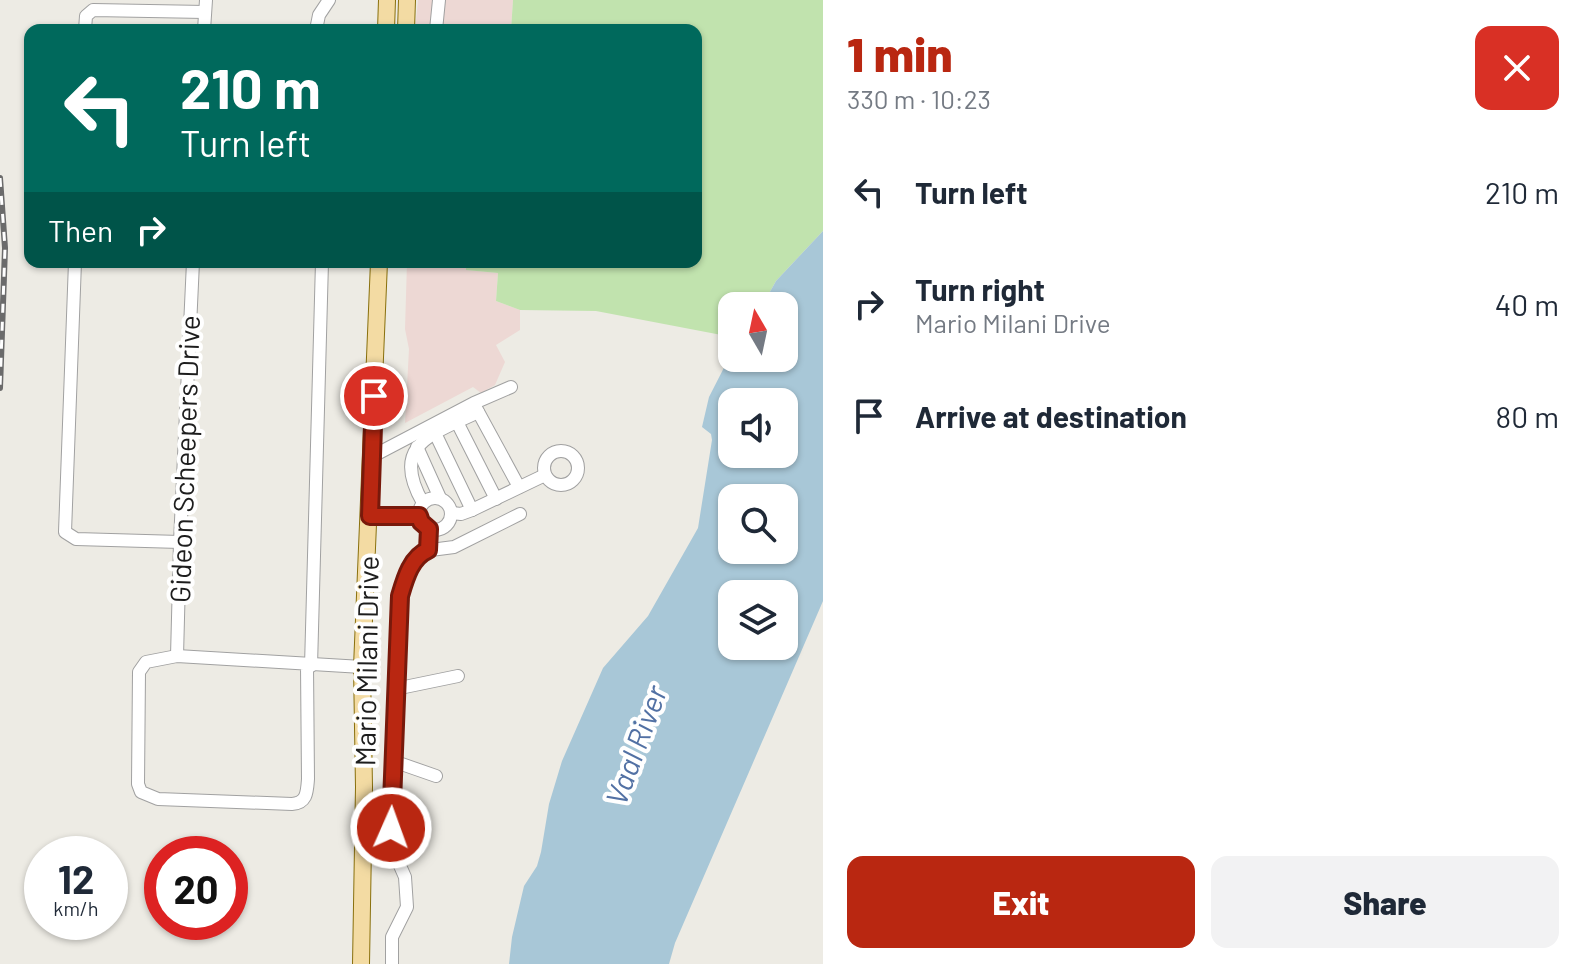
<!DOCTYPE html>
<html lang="en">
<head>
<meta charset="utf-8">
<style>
	body { margin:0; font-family:Barlow,sans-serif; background:#f2f2f3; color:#1f2937; height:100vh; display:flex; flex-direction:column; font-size:30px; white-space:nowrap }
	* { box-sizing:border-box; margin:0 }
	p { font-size:26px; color:#747a83 }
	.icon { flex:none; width:44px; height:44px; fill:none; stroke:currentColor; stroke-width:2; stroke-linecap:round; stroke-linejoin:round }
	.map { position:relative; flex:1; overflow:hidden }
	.drawer { display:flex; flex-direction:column; background:#fff; width:760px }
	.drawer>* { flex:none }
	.banner { position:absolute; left:24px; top:24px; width:678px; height:244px; border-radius:16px; box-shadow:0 2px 6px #0004; background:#00695c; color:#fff; overflow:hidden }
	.needle { width:52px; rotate:351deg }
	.buttons { position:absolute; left:718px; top:292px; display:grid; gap:16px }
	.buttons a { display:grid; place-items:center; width:80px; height:80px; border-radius:16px; background:#fff; box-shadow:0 2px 6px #0004; font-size:40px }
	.speed { position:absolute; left:24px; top:836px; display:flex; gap:16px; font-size:40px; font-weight:700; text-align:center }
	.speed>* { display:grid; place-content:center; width:104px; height:104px; border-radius:50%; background:#fff; box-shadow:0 2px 6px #0004; line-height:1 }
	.speed small { font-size:20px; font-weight:400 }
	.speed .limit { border:12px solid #d22; background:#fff; color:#111 }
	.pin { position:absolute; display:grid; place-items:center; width:68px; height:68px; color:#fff; margin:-34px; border:4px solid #fff; border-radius:50%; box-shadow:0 2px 8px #0007 }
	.me { position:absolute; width:88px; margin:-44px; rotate:2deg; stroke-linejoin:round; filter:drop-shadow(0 0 6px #0008) }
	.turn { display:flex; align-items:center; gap:28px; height:168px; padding:0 24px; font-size:36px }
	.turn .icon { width:104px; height:104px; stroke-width:2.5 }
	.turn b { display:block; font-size:56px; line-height:68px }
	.then { display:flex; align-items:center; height:76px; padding:0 24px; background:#0003; gap:16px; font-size:30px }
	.round { display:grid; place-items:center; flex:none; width:84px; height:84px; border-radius:16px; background:#f2f2f3 }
	.headline { display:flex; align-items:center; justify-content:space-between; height:136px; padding:0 24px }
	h1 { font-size:48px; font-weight:800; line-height:60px; color:#b92711 }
	.cta { display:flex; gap:16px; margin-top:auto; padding:16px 24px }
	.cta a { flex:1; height:92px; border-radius:16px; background:#b92711; color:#fff; font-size:32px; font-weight:800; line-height:92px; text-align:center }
	.cta a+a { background:#f2f2f3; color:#1f2937 }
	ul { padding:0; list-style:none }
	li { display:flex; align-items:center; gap:24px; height:112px; padding:0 24px }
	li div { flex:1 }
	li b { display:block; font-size:30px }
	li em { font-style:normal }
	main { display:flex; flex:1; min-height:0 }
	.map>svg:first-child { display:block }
	.commercial { fill:#edd8d4 }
	.grass { fill:#c1e3ae }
	.water { fill:#a8c7d7; fill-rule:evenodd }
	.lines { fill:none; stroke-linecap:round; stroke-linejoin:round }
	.minor-casing { stroke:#a1a1a1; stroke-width:14 }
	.major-casing { stroke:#89700d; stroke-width:18 }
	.minor { stroke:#fff; stroke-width:12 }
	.major { stroke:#f3dba3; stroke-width:16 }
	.rail-casing { stroke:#6b6b6b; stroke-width:6 }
	.rail { stroke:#fff; stroke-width:3; stroke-dasharray:9; stroke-linecap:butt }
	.route-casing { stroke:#78190b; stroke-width:20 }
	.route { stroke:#b92711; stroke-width:14 }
	.labels { text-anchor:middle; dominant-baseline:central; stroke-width:8; stroke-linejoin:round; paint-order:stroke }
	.street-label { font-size:28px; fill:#1d1d1d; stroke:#fff }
	.water-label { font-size:30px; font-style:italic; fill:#5271a4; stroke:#fff }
</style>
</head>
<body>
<main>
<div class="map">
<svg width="823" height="964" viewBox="0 0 823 964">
	<rect width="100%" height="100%" fill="#edebe4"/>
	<g class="commercial">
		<polygon points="418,0 513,0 511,30 415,30"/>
		<polygon points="407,262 466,262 467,270 498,273 496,301 520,310 520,330 496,345 505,362 495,385 481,393 473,387 405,423 409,349 405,329"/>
	</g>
	<polygon class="grass" points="513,0 823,0 823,231 776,281 762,306 732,306 732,337 596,311 520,310 496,301 498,273 466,270 466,262 696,262 696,30 511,30"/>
	<path class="water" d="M 823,231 L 823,601 L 675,943 L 669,964 L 509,964 L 512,937 L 524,886 L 537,866 L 541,852 L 549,804 L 562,761 L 603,668 L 648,616 L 698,528 L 712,440 L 711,434 L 702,427 L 709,397 L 732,352 L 732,358 L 784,358 L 784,306 L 762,306 L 776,281 ZM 732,402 L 784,402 L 784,454 L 732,454 ZM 732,498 L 784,498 L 784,550 L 732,550 ZM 732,594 L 784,594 L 784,646 L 732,646 Z"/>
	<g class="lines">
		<defs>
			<g id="minor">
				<polyline points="85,30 86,16 93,10 205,12"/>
				<polyline points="204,30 206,0"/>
				<polyline points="316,30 319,15 329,0"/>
				<polyline points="436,30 439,0"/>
				<polyline points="75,262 65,532 76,539 180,542"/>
				<polyline points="475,406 519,487"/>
				<polyline points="457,422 496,499"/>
				<polyline points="435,433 472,510"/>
				<polyline points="417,447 440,498"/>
				<circle cx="561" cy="468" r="17"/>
				<polyline points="371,457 474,403 511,387"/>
				<circle cx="435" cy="514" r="16"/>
				<path d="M 423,503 C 389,444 433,434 478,412"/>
				<polyline points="452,513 461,514 472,510 545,475"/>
				<polyline points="370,516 419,516"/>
				<polyline points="177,656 180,542 193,262"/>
				<path d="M 307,666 L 308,779 C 307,792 307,803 292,804 L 158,799 L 141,792 L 138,784 L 139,672 L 146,662 L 177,656 L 362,667"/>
				<polyline points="311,666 322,262"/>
				<polyline points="395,689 458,676"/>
				<polyline points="393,761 436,776"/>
				<polyline points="392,964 392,937 407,907 405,877 394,852 391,828 400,596 412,564 423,551 454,547 520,514"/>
			</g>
			<g id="major">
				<polyline points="386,30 387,0"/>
				<polyline points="406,30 407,0"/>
				<polyline points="361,964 364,787 362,667 379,262"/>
			</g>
		</defs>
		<use href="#minor" class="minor-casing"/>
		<use href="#major" class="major-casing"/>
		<use href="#minor" class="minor"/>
		<use href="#major" class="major"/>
		<defs>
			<polyline id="rail" points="0,178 5,248 0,388"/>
		</defs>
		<use href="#rail" class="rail-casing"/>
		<use href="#rail" class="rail"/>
	</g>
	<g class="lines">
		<defs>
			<path id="route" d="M 374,396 L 370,516 L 419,516 L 421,522 L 429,529 L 428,550 C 411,557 405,579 400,596 L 391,828"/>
		</defs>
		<use href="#route" class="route-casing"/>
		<use href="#route" class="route"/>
	</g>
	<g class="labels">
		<g class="street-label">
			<text transform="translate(184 459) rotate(-88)">Gideon Scheepers Drive</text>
			<text transform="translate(366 661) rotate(-89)">Mario Milani Drive</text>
		</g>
		<g class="water-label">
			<text transform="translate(635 745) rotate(-70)">Vaal River</text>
		</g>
	</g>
</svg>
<div class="buttons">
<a><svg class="needle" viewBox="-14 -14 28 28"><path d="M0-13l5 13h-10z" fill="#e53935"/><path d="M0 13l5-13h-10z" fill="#747a83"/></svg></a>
<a><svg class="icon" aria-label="sound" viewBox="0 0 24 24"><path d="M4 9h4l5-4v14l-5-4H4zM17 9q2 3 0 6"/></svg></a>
<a><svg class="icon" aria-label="search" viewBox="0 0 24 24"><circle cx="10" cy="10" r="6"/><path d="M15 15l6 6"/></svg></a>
<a><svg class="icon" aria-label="layers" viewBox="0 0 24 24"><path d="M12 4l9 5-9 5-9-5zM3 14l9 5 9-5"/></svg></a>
</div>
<div class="speed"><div>12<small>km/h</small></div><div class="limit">20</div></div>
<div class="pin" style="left:374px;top:396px;background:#d93025"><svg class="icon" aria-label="arrive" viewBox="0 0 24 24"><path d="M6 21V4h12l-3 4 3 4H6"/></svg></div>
<svg class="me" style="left:391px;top:828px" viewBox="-20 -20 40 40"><circle r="17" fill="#b92711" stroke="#fff" stroke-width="3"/><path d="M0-11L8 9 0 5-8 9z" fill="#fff"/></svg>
<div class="banner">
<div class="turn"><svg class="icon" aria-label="left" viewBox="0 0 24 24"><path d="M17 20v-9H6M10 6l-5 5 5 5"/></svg><div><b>210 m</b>Turn left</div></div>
<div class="then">Then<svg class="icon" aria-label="right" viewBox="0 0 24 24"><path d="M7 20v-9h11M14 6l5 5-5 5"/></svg></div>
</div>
</div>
<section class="drawer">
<div class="headline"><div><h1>1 min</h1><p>330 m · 10:23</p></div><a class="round" style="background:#d93025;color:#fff"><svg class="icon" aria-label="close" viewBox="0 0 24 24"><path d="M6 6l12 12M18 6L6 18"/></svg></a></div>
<ul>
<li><svg class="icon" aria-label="left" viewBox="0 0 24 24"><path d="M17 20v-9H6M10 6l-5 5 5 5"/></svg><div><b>Turn left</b></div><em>210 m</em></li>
<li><svg class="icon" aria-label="right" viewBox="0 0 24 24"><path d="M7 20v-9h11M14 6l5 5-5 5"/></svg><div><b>Turn right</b><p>Mario Milani Drive</p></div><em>40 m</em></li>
<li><svg class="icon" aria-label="arrive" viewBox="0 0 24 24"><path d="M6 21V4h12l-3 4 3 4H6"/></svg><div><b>Arrive at destination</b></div><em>80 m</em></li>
</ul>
<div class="cta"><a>Exit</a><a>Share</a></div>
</section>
</main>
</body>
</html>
